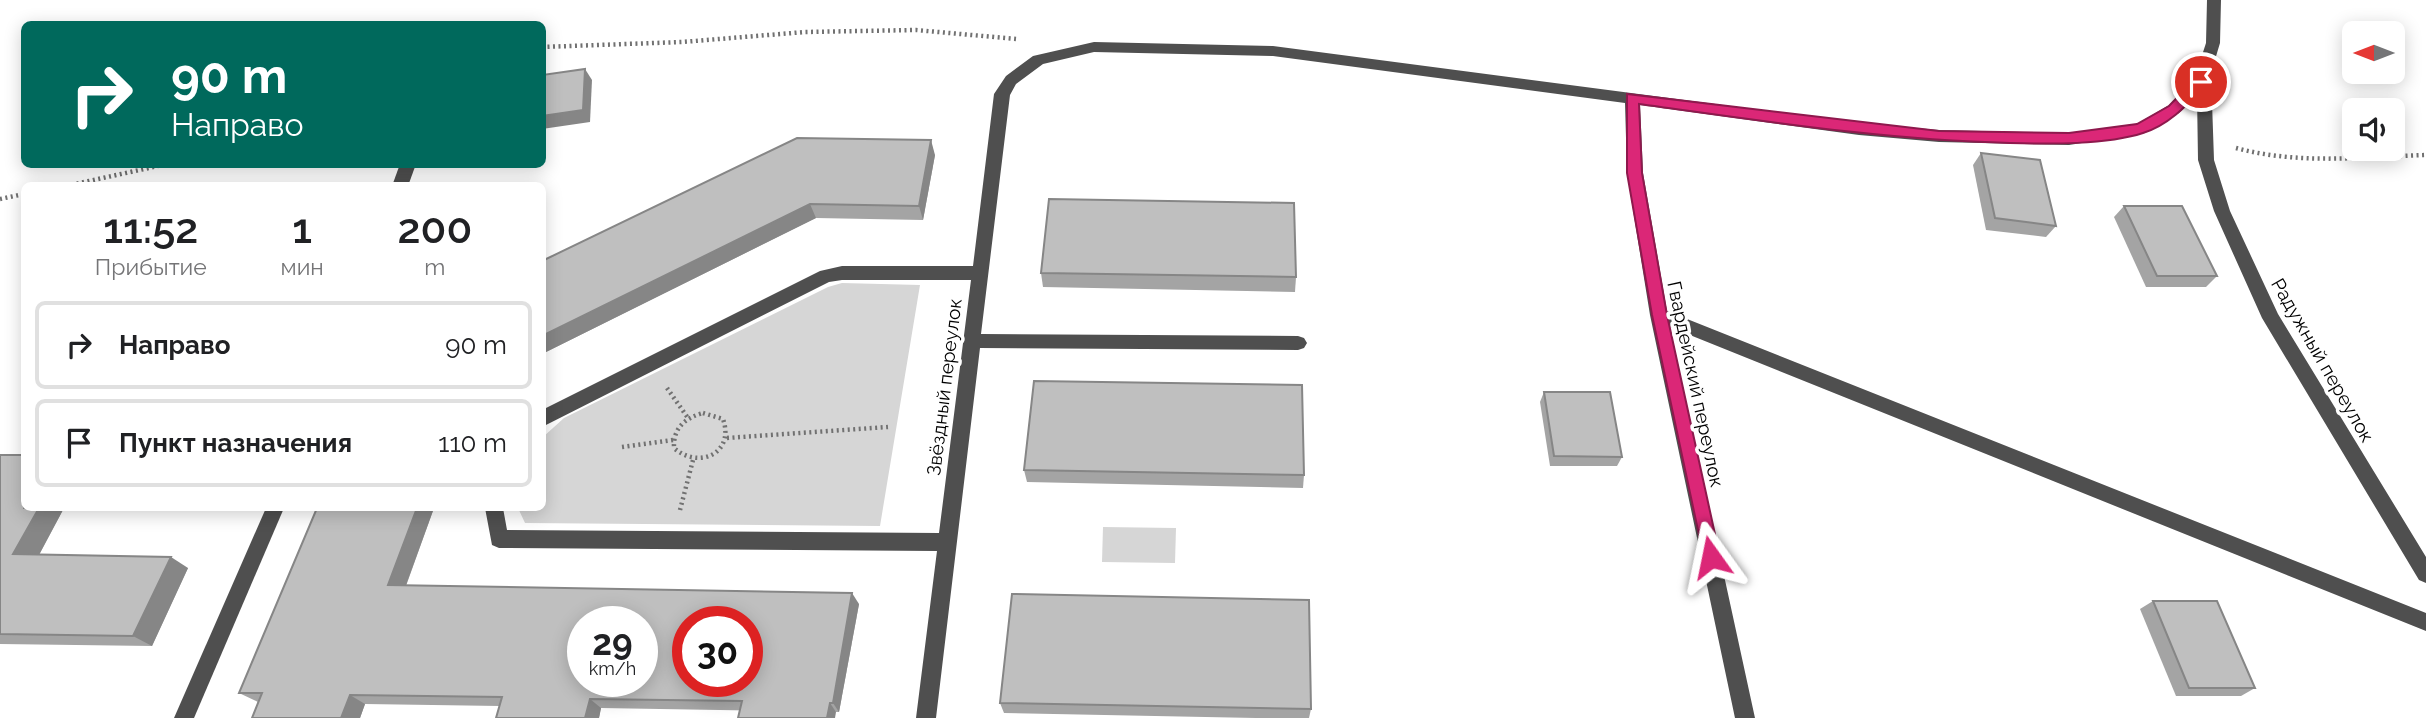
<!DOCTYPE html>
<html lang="ru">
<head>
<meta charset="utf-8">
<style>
	body { margin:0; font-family:Raleway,sans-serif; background:#f2f2f2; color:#202124; height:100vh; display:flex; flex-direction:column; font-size:26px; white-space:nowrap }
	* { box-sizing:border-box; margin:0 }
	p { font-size:23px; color:#757577 }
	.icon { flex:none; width:38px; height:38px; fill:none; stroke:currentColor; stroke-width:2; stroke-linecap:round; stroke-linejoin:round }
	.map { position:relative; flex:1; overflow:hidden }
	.sheet { position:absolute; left:21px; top:182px; width:525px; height:329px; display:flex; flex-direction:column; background:#fff; border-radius:10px; box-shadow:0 4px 18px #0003 }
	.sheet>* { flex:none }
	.top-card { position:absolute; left:21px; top:21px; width:525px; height:147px; border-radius:10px; box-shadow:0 4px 18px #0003; background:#00695c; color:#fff; overflow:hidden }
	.needle { width:46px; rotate:270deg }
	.controls { position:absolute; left:2342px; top:21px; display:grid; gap:14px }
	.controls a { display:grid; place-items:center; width:63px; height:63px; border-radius:10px; background:#fff; box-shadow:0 4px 18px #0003; font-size:35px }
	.speed { position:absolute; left:567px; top:606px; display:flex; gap:14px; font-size:35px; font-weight:700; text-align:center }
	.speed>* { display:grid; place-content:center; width:91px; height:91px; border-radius:50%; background:#fff; box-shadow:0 4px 18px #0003; line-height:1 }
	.speed small { font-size:18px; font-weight:400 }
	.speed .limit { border:10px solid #d22; background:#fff; color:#111 }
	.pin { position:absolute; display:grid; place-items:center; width:60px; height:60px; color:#fff; margin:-30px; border:4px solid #fff; border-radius:50%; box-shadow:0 2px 7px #0007 }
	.me { position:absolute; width:77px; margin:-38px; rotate:348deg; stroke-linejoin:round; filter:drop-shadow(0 0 5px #0008) }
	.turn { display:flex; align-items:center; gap:24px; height:147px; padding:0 35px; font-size:32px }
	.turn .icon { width:91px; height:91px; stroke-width:2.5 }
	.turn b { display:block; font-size:49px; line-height:60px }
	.eta { display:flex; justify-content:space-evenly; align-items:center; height:119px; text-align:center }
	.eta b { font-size:42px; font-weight:600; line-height:49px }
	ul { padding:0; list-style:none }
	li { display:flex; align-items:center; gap:21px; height:88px; margin:0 14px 10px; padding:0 21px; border:4px solid #e0e0e0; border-radius:10px }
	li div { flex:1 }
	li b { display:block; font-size:26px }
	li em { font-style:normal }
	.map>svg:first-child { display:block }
	.green { fill:#d6d6d6 }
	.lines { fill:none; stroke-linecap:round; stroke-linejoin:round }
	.path { stroke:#717171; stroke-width:4.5; stroke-dasharray:2 3.5; stroke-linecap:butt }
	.minor { fill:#4f4f4f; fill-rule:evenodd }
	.wall { fill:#a4a4a4 }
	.shaded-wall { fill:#868686 }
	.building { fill:#bfbfbf; stroke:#868686; stroke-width:2; fill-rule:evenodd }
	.route { fill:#db2777; stroke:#8e194d; stroke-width:2 }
	.labels { text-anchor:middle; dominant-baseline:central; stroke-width:7; stroke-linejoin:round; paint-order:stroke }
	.street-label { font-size:19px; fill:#000; stroke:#fff }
</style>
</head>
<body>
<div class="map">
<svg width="2426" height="718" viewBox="0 0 2426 718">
	<rect width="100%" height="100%" fill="#fff"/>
	<g class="green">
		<polygon points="842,283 920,285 880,526 525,523 518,508 542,508 543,437 564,418 828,287"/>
		<polygon points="1103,527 1176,528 1175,563 1102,562"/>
	</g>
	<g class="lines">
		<g class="path">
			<polyline points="542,47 682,42 805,32 916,30 1016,39"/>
			<path d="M 2236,148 C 2299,165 2362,157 2426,155"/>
			<polyline points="66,186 167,164"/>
			<polyline points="0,199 24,194"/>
			<polyline points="667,388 688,418"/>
			<path d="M 703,413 L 723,419 C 735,453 699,470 674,448 C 673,428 685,418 703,413 Z"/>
			<polyline points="727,438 888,427"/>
			<polyline points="622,447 673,440"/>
			<polyline points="680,510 693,460"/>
		</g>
		<g class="minor">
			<polygon points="2207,0 2221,0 2220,43 2211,73 2214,160 2230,211 2278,314 2426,557 2426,583 2419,580 2262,318 2214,211 2198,160 2197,95 2179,113 2145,133 2069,145 1939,142 1859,135 1640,105 1643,173 1667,311 2426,613 2426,631 1670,327 1755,718 1735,718 1650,315 1627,173 1625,103 1273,56 1094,52 1043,64 1016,84 1010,95 981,334 1298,336 1304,338 1307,343 1304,348 1298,350 980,348 936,718 916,718 937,551 499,548 492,545 485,508 503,508 507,530 939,533 971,280 842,280 829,282 542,427 542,410 820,271 842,266 973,266 994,94 1006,76 1033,56 1094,42 1273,46 1859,123 1939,130 2069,133 2137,124 2169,105 2194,80 2206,43"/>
			<polygon points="400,164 416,164 408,186 392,186"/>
			<polygon points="266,508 284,508 194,718 174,718"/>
		</g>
	</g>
	<g class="wall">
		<polygon points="1981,153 2056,226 2046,237 1986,230 1973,165"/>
		<polygon points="935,155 923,220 816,218 542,354 542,261"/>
		<polygon points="2124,206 2217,276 2206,287 2146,287 2114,217"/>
		<polygon points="1041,273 1296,277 1295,292 1043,287"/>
		<polygon points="1544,392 1622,457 1617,466 1550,466 1540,402"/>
		<polygon points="0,455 64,508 39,555 188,568 152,646 0,644"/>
		<polygon points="1024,470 1304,475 1303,488 1027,482"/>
		<polygon points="317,508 434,508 406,586 859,604 839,712 601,708 599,718 496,718 500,706 365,704 360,718 252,718 258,702 239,693"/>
		<polygon points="2153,601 2255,688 2241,696 2176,696 2140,609"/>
		<polygon points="1000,703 1311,709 1309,718 1256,718 1004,713"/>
	</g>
	<g class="shaded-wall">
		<polygon points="585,69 592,80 590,122 542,129 542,116"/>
		<polygon points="931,140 935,155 923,220 919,206"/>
		<polygon points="810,204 816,218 542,354 542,336"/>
		<polygon points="39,508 64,508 33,566 13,554"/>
		<polygon points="417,508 434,508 402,596 388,585"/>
		<polygon points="171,557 188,568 152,646 133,636"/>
		<polygon points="852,593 859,604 839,712 833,703"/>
		<polygon points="350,695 365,704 360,718 341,718"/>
		<polygon points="590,699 601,708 599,718 585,718"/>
		<polygon points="830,703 836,712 835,718 827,718"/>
	</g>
	<g class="building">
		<polygon points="585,69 583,110 542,116 542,75"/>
		<polygon points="797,138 931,140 919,206 810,204 542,336 542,261"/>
		<polygon points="1981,153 2040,160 2056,226 1995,218"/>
		<polygon points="1049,199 1294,203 1296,277 1041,273"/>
		<polygon points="2124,206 2182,206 2217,276 2157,276"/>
		<polygon points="1034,381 1302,385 1304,475 1024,470"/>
		<polygon points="1544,392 1610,392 1622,457 1554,456"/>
		<polygon points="0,455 24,455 24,508 39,508 13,554 171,557 133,636 0,634"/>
		<path d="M 317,508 L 417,508 L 388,585 L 852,593 L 833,703 L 830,703 L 827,718 L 738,718 L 742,701 L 590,699 L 585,718 L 496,718 L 502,697 L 350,695 L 341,718 L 252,718 L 262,693 L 239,693 ZM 583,621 L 642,621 L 642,681 L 583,681 ZM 688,621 L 747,621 L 747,681 L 688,681 Z"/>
		<polygon points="1012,594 1309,600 1311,709 1000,703"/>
		<polygon points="2153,601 2217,601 2255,688 2189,688"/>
	</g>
	<path class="route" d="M 2201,77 L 2206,78 L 2206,85 C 2187,105 2169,125 2143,133 C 2106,145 2049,144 2010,143 C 1885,140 1763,121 1639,104 L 1642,173 L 1667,315 L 1720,557 L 1717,563 L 1711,565 L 1705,563 L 1652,315 L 1627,173 L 1627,94 L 1939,131 L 2069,133 L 2137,124 L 2169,106 L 2196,78 Z"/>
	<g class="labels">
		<g class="street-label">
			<text transform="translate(2323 360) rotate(60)">Радужный переулок</text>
			<text transform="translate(1696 384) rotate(78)">Гвардейский переулок</text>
			<text transform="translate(944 387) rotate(-83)">Звёздный переулок</text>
		</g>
	</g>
</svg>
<div class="controls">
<a><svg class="needle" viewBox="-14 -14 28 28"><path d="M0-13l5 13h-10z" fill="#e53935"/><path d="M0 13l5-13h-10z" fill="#757577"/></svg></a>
<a><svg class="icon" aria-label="sound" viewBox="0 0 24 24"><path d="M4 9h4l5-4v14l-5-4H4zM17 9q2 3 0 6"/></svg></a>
</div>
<div class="speed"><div>29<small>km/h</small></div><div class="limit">30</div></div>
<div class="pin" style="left:2201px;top:82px;background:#d93025"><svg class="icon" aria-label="arrive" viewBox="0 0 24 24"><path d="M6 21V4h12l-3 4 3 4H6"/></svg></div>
<svg class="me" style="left:1711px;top:557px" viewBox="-20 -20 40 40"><path d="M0-17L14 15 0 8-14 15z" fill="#db2777" stroke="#fff" stroke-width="4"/></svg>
<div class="top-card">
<div class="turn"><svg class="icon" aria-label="right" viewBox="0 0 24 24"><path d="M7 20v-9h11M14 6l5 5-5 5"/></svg><div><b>90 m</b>Направо</div></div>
</div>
<section class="sheet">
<div class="eta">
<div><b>11:52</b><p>Прибытие</p></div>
<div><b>1</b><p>мин</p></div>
<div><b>200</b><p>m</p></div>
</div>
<ul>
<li><svg class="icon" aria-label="right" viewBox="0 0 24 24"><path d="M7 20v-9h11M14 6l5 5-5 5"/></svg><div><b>Направо</b></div><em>90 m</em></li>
<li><svg class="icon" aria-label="arrive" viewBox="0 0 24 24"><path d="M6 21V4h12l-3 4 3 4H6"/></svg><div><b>Пункт назначения</b></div><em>110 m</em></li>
</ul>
</section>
</div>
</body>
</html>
